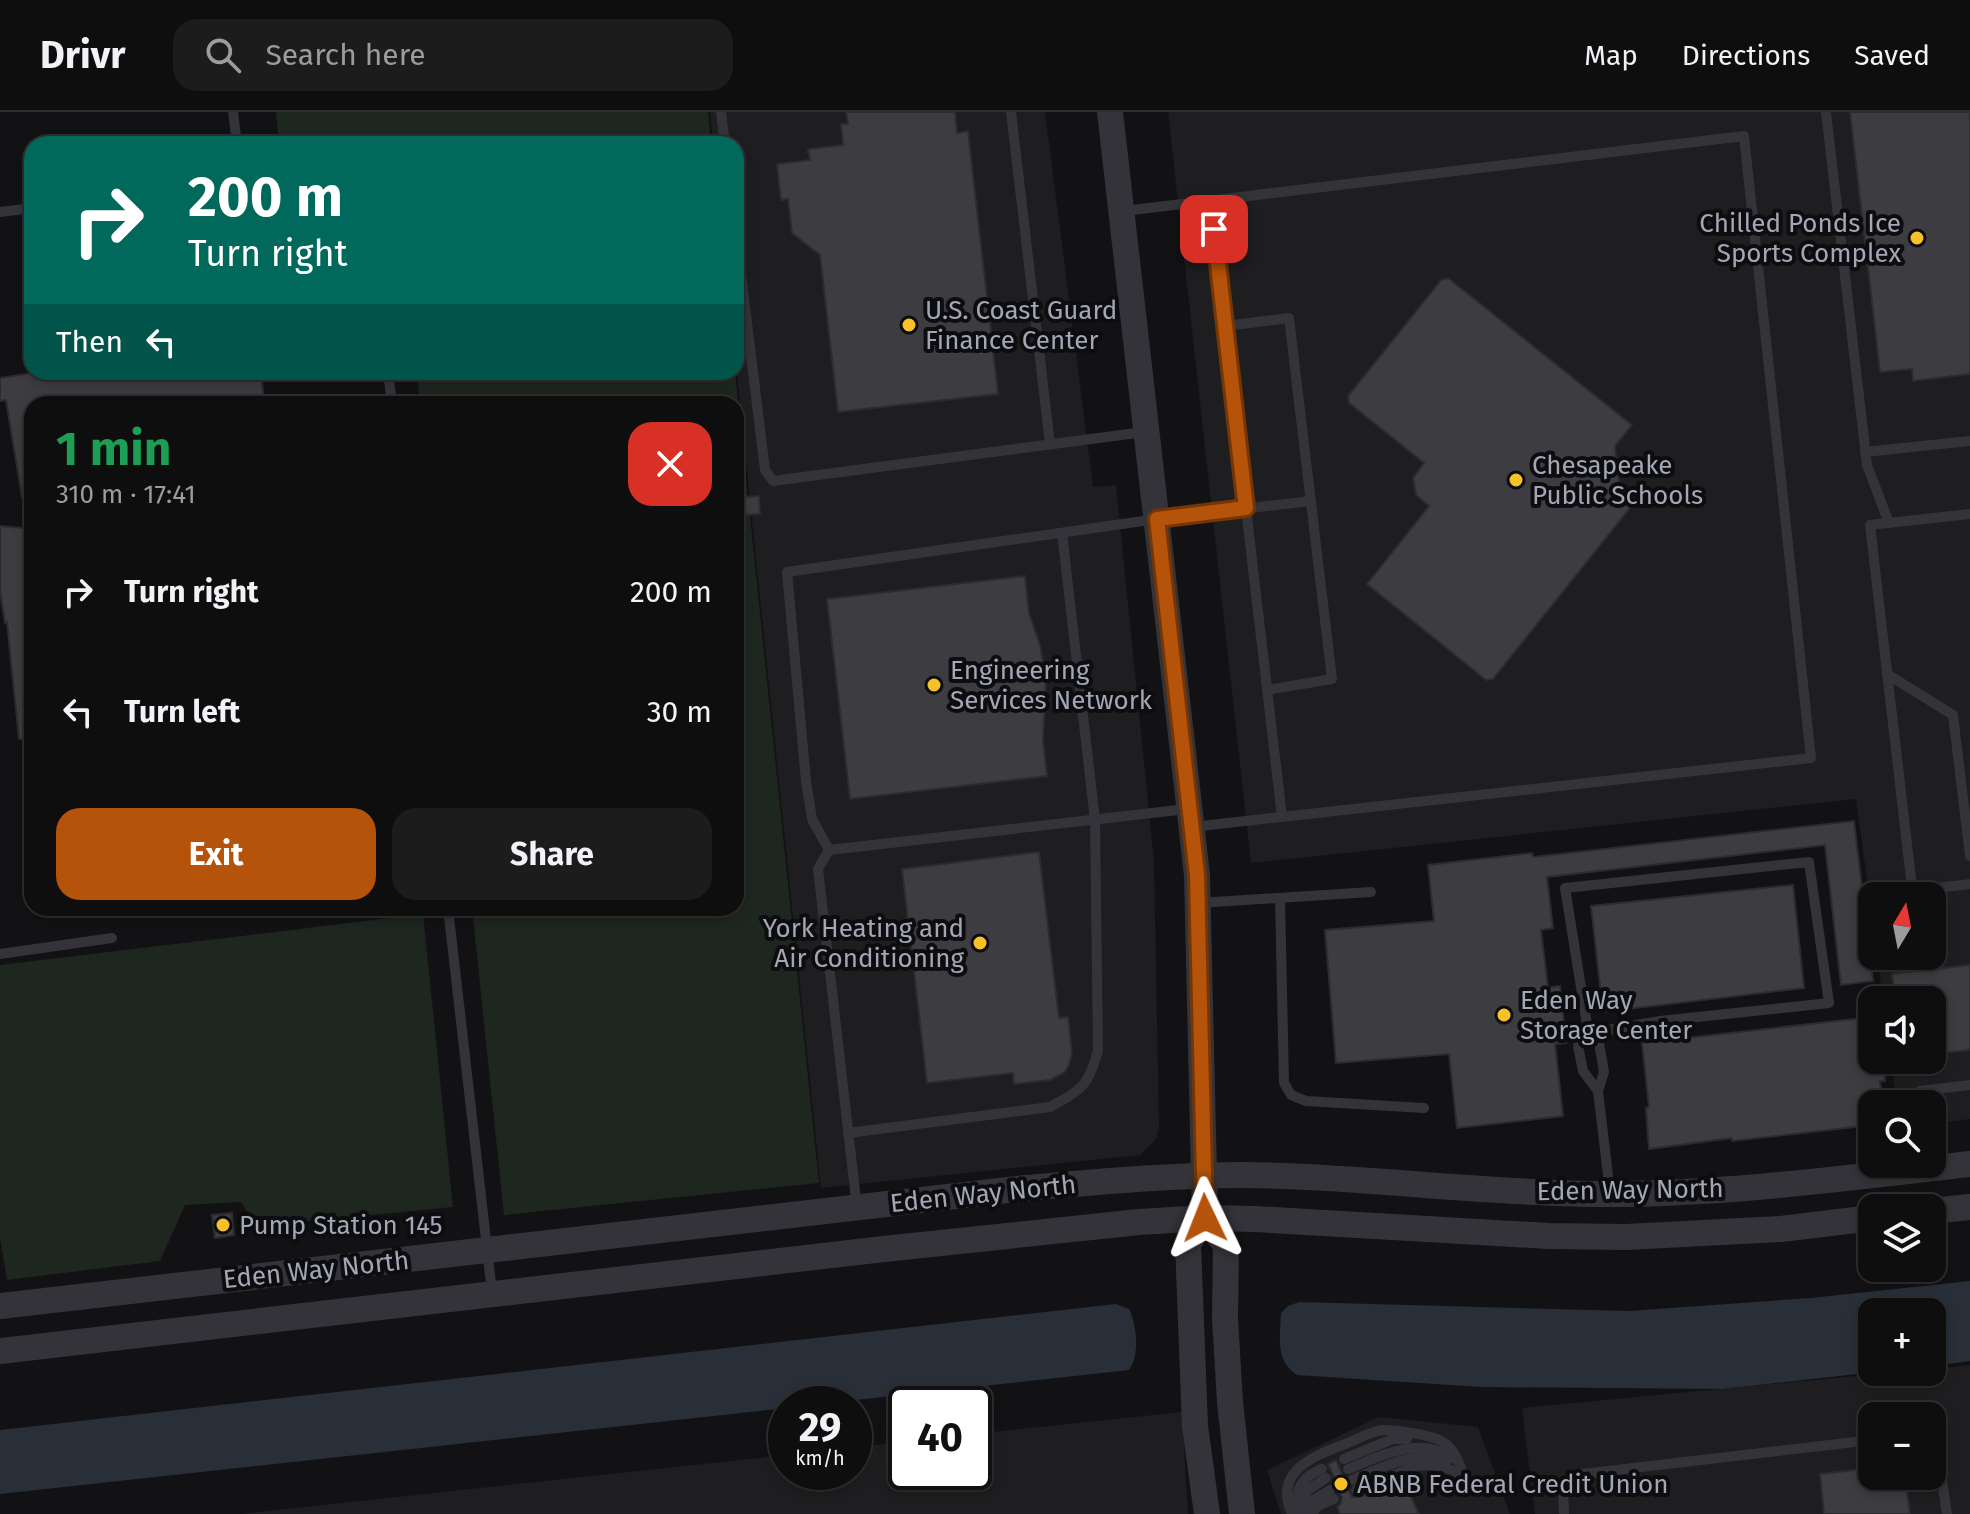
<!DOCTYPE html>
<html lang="en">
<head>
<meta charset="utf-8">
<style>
	body { margin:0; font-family:"Fira Sans",sans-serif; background:#1c1c1d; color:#f1f3f6; height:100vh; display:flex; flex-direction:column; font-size:30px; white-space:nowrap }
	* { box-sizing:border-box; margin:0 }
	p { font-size:26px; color:#9b9c9e }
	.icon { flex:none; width:44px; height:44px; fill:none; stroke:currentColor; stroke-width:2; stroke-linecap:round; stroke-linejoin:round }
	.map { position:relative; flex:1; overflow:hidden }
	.details { position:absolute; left:24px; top:284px; width:720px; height:520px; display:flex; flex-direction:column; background:#0e0e0f; border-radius:24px; box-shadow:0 4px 12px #0003,0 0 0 2px #2e2e2f }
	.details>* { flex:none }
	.top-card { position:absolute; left:24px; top:24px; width:720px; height:244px; border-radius:24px; box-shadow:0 4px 12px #0003,0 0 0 2px #2e2e2f; background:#00695c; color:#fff; overflow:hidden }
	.needle { width:52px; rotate:10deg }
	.controls { position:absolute; left:1858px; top:770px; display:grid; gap:16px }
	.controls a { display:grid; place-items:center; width:88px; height:88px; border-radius:16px; background:#0e0e0f; box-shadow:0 4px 12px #0003,0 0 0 2px #2e2e2f; font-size:40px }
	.speed { position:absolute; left:768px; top:1274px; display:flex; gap:16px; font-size:40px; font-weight:700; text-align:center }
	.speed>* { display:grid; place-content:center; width:104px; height:104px; border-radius:50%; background:#0e0e0f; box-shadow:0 4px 12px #0003,0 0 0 2px #2e2e2f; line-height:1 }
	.speed small { font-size:20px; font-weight:400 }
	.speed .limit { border:4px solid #111; border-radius:12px; background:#fff; color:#111 }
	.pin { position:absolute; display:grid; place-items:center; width:68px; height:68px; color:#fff; margin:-34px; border-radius:16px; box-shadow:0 4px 12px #0006 }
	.me { position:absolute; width:88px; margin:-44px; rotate:358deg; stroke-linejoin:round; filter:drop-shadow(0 0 6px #0008) }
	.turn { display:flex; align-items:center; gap:28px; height:168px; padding:0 32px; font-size:36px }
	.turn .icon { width:104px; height:104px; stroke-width:2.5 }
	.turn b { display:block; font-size:56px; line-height:68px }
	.then { display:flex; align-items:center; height:76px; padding:0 32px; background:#0003; gap:16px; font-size:30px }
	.round { display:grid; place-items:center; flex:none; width:84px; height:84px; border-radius:24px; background:#1c1c1d }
	.overview { display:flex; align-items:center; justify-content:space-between; height:136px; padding:0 32px }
	h1 { font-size:48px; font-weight:700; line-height:60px; color:#1e9e55 }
	.action { display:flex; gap:16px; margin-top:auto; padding:16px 32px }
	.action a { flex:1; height:92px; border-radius:24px; background:#b45309; color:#fff; font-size:32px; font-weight:700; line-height:92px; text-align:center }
	.action a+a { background:#1c1c1d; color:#f1f3f6 }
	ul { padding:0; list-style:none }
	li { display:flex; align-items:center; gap:24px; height:120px; padding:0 32px }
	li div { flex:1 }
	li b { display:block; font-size:30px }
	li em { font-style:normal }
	header { display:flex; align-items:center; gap:48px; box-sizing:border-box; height:112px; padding:0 40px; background:#0e0e0f; border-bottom:2px solid #2e2e2f }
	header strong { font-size:38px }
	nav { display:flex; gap:44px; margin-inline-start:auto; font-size:28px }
	.search { width:560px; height:72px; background:#1c1c1d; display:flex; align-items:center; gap:20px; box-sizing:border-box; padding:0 28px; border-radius:24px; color:#9b9c9e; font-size:30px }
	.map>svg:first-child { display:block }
	.built { fill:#1e1e21; fill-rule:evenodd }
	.green { fill:#1e2620 }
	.water { fill:#282f38 }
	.building { fill:#3c3c41; stroke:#2c2c30; stroke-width:2 }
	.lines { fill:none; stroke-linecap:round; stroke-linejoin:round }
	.service { stroke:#333339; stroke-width:10 }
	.tertiary { stroke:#333339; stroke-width:26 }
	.route-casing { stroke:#753606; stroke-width:20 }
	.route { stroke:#b45309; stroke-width:14 }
	.poi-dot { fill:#f7c127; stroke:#0d0d0f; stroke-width:3 }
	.labels { text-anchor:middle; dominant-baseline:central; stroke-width:8; stroke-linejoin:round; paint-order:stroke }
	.poi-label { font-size:26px; fill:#a3a7b5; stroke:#0d0d0f; text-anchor:start }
	.street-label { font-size:26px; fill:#a3a7b5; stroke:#0d0d0f }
</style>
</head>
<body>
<header>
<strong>Drivr</strong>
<div class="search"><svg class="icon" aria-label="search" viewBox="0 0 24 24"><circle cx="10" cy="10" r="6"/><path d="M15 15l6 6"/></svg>Search here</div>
<nav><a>Map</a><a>Directions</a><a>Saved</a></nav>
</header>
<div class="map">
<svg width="1970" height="1402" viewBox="0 0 1970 1402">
	<rect width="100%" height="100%" fill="#121214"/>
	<g class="built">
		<polygon points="710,0 1045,0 1093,375 1116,373 1154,749 1159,1015 1156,1027 1140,1043 821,1076 736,254 736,32 713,32"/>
		<polygon points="1168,0 1970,0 1970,1007 1932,1012 1932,992 1897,992 1891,948 1932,948 1932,888 1883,888 1877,844 1932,844 1932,784 1872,784 1872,804 1856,687 1251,751"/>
		<path d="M 1970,1253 L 1970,1402 L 1535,1402 L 1522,1296 L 1897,1260 L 1932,1260 L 1932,1257 ZM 1872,1304 L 1932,1304 L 1932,1364 L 1872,1364 Z"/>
		<polygon points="1182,1300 1188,1402 240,1402 786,1343 786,1360 854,1360 854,1335 906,1330 906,1360 974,1360 974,1322"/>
		<polygon points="1379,1305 1478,1315 1510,1402 1281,1402 1267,1358"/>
	</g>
	<g class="green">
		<polygon points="276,0 708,0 711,32 279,32"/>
		<polygon points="417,260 735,260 819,1071 504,1103 472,796 736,796 736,292 420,292"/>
		<polygon points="423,802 453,1095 256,1114 241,1090 185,1093 160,1149 7,1168 0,1126 0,853"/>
	</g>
	<g class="water">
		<path d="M 1970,1169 L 1970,1249 L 1932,1254 L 1932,1200 L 1872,1200 L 1872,1260 L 1876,1260 L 1721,1277 L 1481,1275 L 1297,1263 C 1275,1249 1280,1224 1281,1201 L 1288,1194 L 1299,1190 L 1629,1199 L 1811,1186 Z"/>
		<path d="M 1116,1192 L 1129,1197 C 1137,1213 1140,1243 1129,1258 L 819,1292 L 786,1292 L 786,1296 L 0,1382 L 0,1318 Z"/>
	</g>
	<g class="building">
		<polygon points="846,0 955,0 957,21 968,19 998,282 838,300 820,143 792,121 788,87 781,88 777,52 810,48 808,37 843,33 841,12 848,12"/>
		<polygon points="1850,0 1970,0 1970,262 1913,269 1912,257 1880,260"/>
		<polygon points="1448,166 1632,313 1615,334 1619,370 1638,386 1493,567 1486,568 1367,472 1429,394 1416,383 1413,366 1424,351 1349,291 1348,284 1441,168"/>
		<polygon points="39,260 261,260 264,292 32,292 32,384 22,385 6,288 0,289 0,266"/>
		<polygon points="759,384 760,402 743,403 741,385"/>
		<polygon points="0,414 32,417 32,627 19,627 7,510 5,511 0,479"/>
		<polygon points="1025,464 1029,501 1040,533 1046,567 1043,628 1047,664 850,687 827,487"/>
		<polygon points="1854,709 1873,869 1841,873 1825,733 1547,765 1553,816 1541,818 1548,876 1560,874 1566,931 1555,932 1563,1004 1457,1016 1449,942 1336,951 1325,818 1434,809 1428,753 1532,741 1533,745"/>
		<polygon points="1039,740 1059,906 1068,905 1072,941 1069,953 1065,960 1050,968 1014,972 1013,961 927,971 902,757"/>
		<polygon points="1793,773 1804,876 1603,900 1591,794"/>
		<polygon points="1970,853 1970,938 1932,942 1932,888 1895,888 1892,862"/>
		<polygon points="1872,905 1872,948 1883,948 1885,969 1880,969 1883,992 1872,992 1872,1013 1732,1029 1732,1026 1649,1037 1646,996 1649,995 1642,931"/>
		<polygon points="232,1101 234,1123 215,1126 212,1103"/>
		<polygon points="1336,1348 1352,1385 1359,1385 1403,1368 1419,1402 1340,1402 1337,1395 1341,1391 1342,1385 1332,1371 1334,1365 1328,1352"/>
		<polygon points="1872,1356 1872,1364 1905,1364 1910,1402 1824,1402 1820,1362"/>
	</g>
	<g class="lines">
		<g class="service">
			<polyline points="233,0 237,32"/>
			<polyline points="721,0 725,32"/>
			<polyline points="1011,0 1050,332"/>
			<polyline points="1826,0 1867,353 1889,411"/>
			<polyline points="1210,88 1282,705"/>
			<polyline points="1124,99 1744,24 1811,646 1192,715"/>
			<polyline points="0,100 32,96"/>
			<polyline points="736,121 765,358 773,369 1144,320"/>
			<polyline points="1225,214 1289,206 1332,567 1267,578"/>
			<polyline points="388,260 392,292"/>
			<polyline points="1865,340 1970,329"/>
			<polyline points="1887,562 1953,603 1970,744"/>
			<polyline points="829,738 812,707 806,669 787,460 1157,407 1311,389"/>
			<polygon points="1809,750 1829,891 1660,909 1608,918 1589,925 1565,776"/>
			<polyline points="1913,779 1970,772"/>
			<polyline points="1913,784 1870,413 1970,402"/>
			<polyline points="1280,786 1284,971 1291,983 1306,989 1424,996"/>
			<polyline points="1199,791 1371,780"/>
			<polyline points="448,796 492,1180"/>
			<polyline points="0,842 112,826"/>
			<polyline points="1920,844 1920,846"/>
			<polyline points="1598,979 1604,960 1599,931 1589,925 1578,934 1583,959 1598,979 1610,1080"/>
			<polyline points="1921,992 1920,979 1970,973"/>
			<path d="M 848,1021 L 1050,995 C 1081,978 1089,974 1098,938 L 1095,708 L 1062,421"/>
			<polyline points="857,1096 818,757 829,738 1187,697"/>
			<polyline points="1932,1330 1938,1342 1947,1402"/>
			<polyline points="1344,1347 1393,1327 1407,1327"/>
			<path d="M 1348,1357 C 1384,1343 1421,1322 1456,1348"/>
			<path d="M 1352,1368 C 1382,1356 1414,1337 1446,1349"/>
			<path d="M 1356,1378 L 1416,1354 C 1434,1352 1448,1354 1463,1365"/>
			<polyline points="1300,1392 1308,1378 1326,1366"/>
			<path d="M 1292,1402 C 1272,1358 1316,1343 1348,1331 C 1358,1327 1371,1319 1383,1318 C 1396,1318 1433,1323 1443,1330 C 1456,1338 1460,1354 1465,1367"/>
			<path d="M 1298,1402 C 1293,1380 1301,1365 1322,1357"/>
			<polyline points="1304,1402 1310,1390 1330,1378"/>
			<polyline points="1312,1402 1318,1394 1334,1387"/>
			<polyline points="1564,1402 1563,1374 1571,1365 1582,1362 1872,1328"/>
		</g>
		<g class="tertiary">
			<polyline points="1110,0 1197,763 1205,1106"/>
			<polyline points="1932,1099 1970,1095"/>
			<polyline points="1205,1106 1226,1133 1225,1207 1230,1290 1242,1402"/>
			<polyline points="1205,1106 1188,1132 1195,1314 1207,1402"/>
			<path d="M 0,1194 L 1026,1076 C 1099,1070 1172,1063 1244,1063 C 1361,1064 1478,1081 1595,1082 C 1721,1083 1846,1066 1970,1052"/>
			<polyline points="0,1239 884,1137 1139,1110 1205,1106 1255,1107 1549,1124 1626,1125 1781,1117 1872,1106"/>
		</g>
	</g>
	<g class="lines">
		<defs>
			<polyline id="route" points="1205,1106 1197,763 1157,407 1246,396 1214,117"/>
		</defs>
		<use href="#route" class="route-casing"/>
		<use href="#route" class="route"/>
	</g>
	<g class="poi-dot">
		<circle cx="1917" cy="126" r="8"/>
		<circle cx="909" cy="213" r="8"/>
		<circle cx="1516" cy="368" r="8"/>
		<circle cx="934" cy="573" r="8"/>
		<circle cx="980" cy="831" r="8"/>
		<circle cx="1504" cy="903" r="8"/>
		<circle cx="223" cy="1113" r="8"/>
		<circle cx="1341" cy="1372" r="8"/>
	</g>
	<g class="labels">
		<g class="poi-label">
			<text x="1901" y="111" text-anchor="end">Chilled Ponds Ice<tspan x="1901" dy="30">Sports Complex</tspan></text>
			<text x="925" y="198">U.S. Coast Guard<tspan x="925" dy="30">Finance Center</tspan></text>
			<text x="1532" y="353">Chesapeake<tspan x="1532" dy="30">Public Schools</tspan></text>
			<text x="950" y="558">Engineering<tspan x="950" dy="30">Services Network</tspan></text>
			<text x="964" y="816" text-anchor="end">York Heating and<tspan x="964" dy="30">Air Conditioning</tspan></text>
			<text x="1520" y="888">Eden Way<tspan x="1520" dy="30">Storage Center</tspan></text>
			<text x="239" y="1113">Pump Station 145</text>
			<text x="1357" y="1372">ABNB Federal Credit Union</text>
		</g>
		<g class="street-label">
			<text transform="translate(1630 1078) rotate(-1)">Eden Way North</text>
			<text transform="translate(983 1082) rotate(-6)">Eden Way North</text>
			<text transform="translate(316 1158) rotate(-6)">Eden Way North</text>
		</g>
	</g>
</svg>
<div class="controls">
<a><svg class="needle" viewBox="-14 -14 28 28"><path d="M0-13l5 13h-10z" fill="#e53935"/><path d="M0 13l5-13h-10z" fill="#9b9c9e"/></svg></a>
<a><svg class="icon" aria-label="sound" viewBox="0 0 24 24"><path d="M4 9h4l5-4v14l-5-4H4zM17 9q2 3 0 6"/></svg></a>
<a><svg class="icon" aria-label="search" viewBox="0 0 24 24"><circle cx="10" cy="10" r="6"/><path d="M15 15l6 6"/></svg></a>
<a><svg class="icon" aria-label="layers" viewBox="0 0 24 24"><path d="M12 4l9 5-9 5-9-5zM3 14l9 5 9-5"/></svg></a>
<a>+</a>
<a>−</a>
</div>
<div class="speed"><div>29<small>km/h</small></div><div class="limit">40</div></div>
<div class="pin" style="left:1214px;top:117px;background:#d93025"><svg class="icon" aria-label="arrive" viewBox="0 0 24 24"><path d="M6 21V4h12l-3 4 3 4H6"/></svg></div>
<svg class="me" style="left:1205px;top:1106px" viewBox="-20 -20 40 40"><path d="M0-17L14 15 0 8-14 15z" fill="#b45309" stroke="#fff" stroke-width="4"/></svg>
<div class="top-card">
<div class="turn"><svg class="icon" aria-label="right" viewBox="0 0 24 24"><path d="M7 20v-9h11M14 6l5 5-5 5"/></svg><div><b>200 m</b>Turn right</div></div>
<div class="then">Then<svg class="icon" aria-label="left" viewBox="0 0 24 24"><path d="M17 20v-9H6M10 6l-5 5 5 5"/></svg></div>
</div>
<section class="details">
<div class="overview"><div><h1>1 min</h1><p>310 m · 17:41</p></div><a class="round" style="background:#d93025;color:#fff"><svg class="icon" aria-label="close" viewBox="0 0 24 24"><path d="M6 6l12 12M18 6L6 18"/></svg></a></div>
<ul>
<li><svg class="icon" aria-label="right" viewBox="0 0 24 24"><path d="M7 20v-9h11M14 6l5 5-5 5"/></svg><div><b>Turn right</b></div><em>200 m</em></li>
<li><svg class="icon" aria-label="left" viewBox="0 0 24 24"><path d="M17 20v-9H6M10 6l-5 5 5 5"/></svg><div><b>Turn left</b></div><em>30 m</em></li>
</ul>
<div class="action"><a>Exit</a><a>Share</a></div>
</section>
</div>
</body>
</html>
